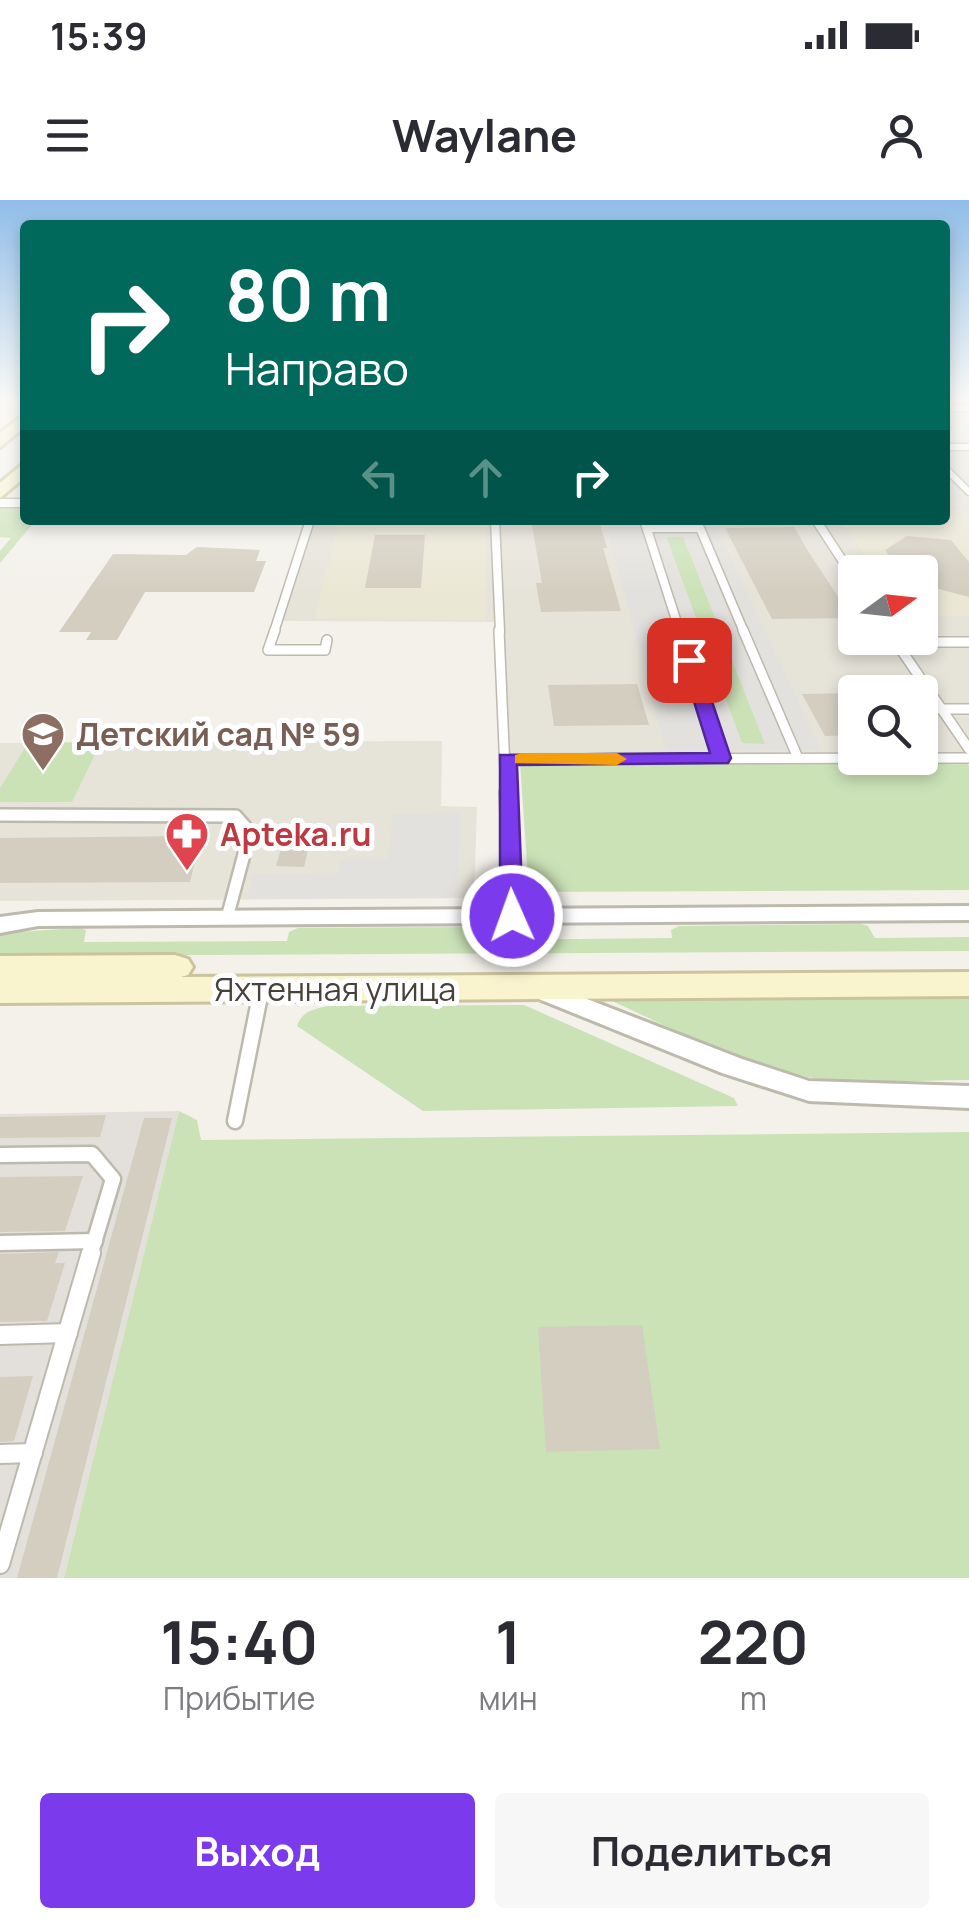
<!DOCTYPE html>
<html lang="ru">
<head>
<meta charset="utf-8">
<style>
	body { margin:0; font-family:Manrope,sans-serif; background:#f7f7f7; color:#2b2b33; height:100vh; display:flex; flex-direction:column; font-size:38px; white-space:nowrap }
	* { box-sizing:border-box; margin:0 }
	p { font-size:32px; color:#7c7c81 }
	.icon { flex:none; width:55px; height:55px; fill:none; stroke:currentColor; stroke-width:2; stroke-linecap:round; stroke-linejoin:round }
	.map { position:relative; height:1378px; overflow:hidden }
	.drawer { display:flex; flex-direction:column; background:#fff; flex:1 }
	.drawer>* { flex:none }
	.banner { position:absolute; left:20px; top:20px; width:930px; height:305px; border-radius:10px; box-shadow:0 5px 15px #0003; background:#00695c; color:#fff; overflow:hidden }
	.needle { width:65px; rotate:75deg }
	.tools { position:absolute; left:838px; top:355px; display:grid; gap:20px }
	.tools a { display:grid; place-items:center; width:100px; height:100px; border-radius:10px; background:#fff; box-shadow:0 5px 15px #0003; font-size:50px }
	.pin { position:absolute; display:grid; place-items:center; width:85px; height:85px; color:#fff; margin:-42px; border-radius:20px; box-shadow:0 5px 15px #0006 }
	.me { position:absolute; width:110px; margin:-55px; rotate:358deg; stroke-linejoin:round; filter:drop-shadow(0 0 8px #0008) }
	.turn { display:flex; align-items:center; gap:35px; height:210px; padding:0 40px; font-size:45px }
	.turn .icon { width:130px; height:130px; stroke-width:2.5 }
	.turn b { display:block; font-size:70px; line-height:85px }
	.lanes { display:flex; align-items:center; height:95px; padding:0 40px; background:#0003; justify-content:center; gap:50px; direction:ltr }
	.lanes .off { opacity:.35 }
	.eta { display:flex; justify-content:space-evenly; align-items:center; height:170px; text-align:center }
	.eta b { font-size:60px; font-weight:700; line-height:70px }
	.cta { display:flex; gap:20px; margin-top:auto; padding:20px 40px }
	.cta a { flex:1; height:115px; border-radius:10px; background:#7c3aed; color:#fff; font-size:40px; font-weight:700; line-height:115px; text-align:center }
	.cta a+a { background:#f7f7f7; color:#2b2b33 }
	.status { display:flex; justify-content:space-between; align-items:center; height:70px; padding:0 50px; background:#fff; direction:ltr }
	.status svg { height:28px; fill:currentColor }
	header { display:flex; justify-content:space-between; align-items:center; height:130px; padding:0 40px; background:#fff; font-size:45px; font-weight:700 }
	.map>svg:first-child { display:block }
	.residential { fill:#e6e3d9; fill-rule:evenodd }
	.industrial { fill:#e3e0db }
	.education { fill:#eae7d5 }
	.green { fill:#cbe2b7 }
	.parking { fill:#e2e1de; fill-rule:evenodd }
	.building { fill:#d3cec0 }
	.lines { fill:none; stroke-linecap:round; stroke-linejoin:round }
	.lane-far5-casing { stroke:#bdb9ad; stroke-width:9 }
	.lane-far4-casing { stroke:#bdb9ad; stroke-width:11 }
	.lane-far3-casing { stroke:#bdb9ad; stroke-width:12 }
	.lane-far2-casing { stroke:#bdb9ad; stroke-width:16 }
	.lane-far1-casing { stroke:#bdb9ad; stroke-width:19 }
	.lane-casing { stroke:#bdb9ad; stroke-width:22 }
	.street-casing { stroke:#bdb9ad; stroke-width:6 }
	.secondary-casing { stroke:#cac39d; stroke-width:6 }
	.lane-far5 { stroke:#fff; stroke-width:6 }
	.lane-far4 { stroke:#fff; stroke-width:8 }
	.lane-far3 { stroke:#fff; stroke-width:9 }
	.lane-far2 { stroke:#fff; stroke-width:11 }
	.lane-far1 { stroke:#fff; stroke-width:14 }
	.lane { stroke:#fff; stroke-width:18 }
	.street { fill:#fff; fill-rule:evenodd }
	.secondary { fill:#f9f3ce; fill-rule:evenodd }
	.route { fill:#7c3aed; stroke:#51269a; stroke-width:2.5 }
	.slow { fill:#f59e0b }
	.labels { text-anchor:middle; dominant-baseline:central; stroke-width:10; stroke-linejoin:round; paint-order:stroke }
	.education-label { font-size:32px; font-weight:bold; fill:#785e54; stroke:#fff; text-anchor:start }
	.health-label { font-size:32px; font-weight:bold; fill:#be3a42; stroke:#fff; text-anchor:start }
	.street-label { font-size:32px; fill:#464239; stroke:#fff }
</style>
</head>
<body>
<div class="status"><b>15:39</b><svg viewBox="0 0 49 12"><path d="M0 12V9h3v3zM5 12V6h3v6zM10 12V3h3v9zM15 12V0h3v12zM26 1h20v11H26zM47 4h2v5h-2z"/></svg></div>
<header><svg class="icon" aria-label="menu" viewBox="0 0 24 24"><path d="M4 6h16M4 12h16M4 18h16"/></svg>Waylane<svg class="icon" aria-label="person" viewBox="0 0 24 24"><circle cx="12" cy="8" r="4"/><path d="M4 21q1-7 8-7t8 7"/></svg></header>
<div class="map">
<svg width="969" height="1378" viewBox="0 0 969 1378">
	<rect width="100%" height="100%" fill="#f3f1ea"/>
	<g class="residential">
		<path d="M 945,200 L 969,200 L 969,561 L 501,562 L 496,422 L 274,421 L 306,320 L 945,320 ZM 855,372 L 920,372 L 920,438 L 855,438 ZM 855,492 L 920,492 L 920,558 L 855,558 Z"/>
		<polygon points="442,541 441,606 477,607 474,698 0,701 0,543"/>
	</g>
	<polygon class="industrial" points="179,911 64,1378 0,1378 0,914"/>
	<g class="education">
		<polygon points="945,310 964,310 969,315 969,416 920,416 920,372 877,372 839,320 945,320"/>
		<polygon points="340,320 486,320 486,420 314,418"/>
	</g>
	<g class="green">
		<polygon points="25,305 25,320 36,320 0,363 0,351 11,338 0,337 0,307"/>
		<polygon points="666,336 683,336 766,544 742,544"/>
		<polygon points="101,542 72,602 0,602 0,588 28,543"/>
		<polygon points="965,561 969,566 969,690 529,692 520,563"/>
		<polygon points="861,724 868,726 875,738 969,737 969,751 0,756 0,733 80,728 86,730 84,742 287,741 289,732 298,728 462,727 470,732 471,740 672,738 671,730 679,726"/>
		<path d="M 969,793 L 969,880 C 923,880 875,885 830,880 C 750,873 671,827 599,795 Z"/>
		<path d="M 524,805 L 734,898 L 738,906 L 423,911 L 297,826 C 302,811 314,809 328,806 Z"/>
		<polygon points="179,911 197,920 201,940 969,932 969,1378 64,1378"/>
	</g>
	<g class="parking">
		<path d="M 713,320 L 821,550 L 666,551 L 605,321 ZM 666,337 L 683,337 L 765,544 L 742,543 Z"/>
		<polygon points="460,613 458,698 247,699 253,674 338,673 341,659 388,659 393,614"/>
	</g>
	<g class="building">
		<polygon points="600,324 607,348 603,348 621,411 541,412 536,383 542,383 532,325"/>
		<polygon points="794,327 808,351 852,418 772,419 725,328"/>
		<polygon points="375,335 425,335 421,388 365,388"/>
		<polygon points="907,336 951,340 969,362 969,397 920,384 920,372 902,372 885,350"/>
		<polygon points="197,347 260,350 256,361 266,361 254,392 145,392 117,440 86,440 91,432 59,432 113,354 186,355"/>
		<polygon points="637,484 649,525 554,526 548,485"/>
		<polygon points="855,493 855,535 825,536 802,494"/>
		<polygon points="288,624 314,624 304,667 276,666"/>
		<polygon points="191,636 190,641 200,641 190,682 0,683 0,638"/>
		<polygon points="106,915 100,937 0,938 0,917"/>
		<polygon points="144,918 172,918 57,1378 17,1378"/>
		<polygon points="83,976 65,1031 0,1032 0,977"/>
		<polygon points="59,1052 55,1063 65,1063 47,1121 0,1122 0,1054"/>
		<polygon points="642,1125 660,1249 546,1252 538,1127"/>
		<polygon points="33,1176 14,1241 0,1242 0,1177"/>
	</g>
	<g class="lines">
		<defs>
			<g id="lane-far5">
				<polyline points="945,208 969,208"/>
				<polyline points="945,247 969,247"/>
				<polyline points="945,268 969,292"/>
				<polyline points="0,303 25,303"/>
			</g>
			<g id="lane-far4">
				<polyline points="0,303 25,303"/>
				<polyline points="495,320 500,432"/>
				<polyline points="644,320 680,432"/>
				<polyline points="816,320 855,380"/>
				<polyline points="647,328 700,328 744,432"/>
				<polyline points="274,432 310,320"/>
			</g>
			<g id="lane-far3">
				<polyline points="275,430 268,450 325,450 327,440"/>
				<polyline points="499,430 506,594"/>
				<polyline points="680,430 721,558"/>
				<polyline points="743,430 798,558"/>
				<polyline points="893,438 969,549"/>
				<polyline points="895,442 969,442"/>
				<polyline points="941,509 969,509"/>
				<polyline points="507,559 969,558"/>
			</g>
			<g id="lane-far2">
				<polyline points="506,592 511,715"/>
				<polyline points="0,615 236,616 250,632 227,718"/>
				<polyline points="259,799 261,789"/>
			</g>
			<g id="lane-far1">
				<polyline points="235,921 260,796"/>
				<polyline points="0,955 92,954 113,979 90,1056"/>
				<polyline points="0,1043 95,1041"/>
			</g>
			<g id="lane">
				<polyline points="0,1135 68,1133"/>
				<polyline points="0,1254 33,1253"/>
				<polyline points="0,1364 91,1053"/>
			</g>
			<g id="street">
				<polygon points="0,200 6,200 0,203"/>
				<polygon points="969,706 969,720 38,726 0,733 0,717 38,712"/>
				<polygon points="538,780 742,859 809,881 969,886 969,908 809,901 722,873 529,795 525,789 529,783"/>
			</g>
			<g id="secondary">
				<polygon points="25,214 25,227 0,247 0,233"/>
				<polygon points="25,262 25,277 0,298 0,283"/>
				<polygon points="175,755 188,759 193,767 188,775 181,777 969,772 969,796 0,803 0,756"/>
			</g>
		</defs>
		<use href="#lane-far5" class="lane-far5-casing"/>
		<use href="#lane-far4" class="lane-far4-casing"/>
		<use href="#lane-far3" class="lane-far3-casing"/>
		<use href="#lane-far2" class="lane-far2-casing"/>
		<use href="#lane-far1" class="lane-far1-casing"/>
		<use href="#lane" class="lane-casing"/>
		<use href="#street" class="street-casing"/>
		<use href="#secondary" class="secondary-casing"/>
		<use href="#lane-far5" class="lane-far5"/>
		<use href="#lane-far4" class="lane-far4"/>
		<use href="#lane-far3" class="lane-far3"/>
		<use href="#lane-far2" class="lane-far2"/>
		<use href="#lane-far1" class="lane-far1"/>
		<use href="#lane" class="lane"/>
		<use href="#street" class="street"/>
		<use href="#secondary" class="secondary"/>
	</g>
	<linearGradient id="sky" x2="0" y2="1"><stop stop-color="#90bde8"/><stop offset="0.51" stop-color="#faf9f6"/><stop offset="1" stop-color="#faf9f6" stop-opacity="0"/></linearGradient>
	<rect width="969" height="393" fill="url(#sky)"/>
	<polygon class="route" points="689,454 698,460 731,558 728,563 517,565 523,716 520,721 503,721 500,716 500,555 710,553 681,460"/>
	<polygon class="slow" points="522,553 617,553 627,559 617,565 515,563 515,555"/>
	<defs>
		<symbol id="school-pin" viewBox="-11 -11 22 30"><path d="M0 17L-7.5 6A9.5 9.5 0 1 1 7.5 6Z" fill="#8d6e63" stroke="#fff"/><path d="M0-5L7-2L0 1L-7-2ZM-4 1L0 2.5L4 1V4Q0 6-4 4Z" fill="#fff"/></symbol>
		<symbol id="pharmacy-pin" viewBox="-11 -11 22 30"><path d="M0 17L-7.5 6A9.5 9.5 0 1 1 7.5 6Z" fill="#e0444e" stroke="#fff"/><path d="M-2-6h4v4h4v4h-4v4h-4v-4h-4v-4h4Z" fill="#fff"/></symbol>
	</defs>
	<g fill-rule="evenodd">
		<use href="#school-pin" x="18" y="509" width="50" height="68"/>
		<use href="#pharmacy-pin" x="162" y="609" width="50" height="68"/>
	</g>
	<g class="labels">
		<g class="education-label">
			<text x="76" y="534">Детский сад № 59</text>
		</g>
		<g class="health-label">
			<text x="220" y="634">Apteka.ru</text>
		</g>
		<g class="street-label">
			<text x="335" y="789">Яхтенная улица</text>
		</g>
	</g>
</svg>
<div class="tools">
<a><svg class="needle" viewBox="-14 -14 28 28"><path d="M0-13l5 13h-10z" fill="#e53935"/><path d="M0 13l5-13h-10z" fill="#7c7c81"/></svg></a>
<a><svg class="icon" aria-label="search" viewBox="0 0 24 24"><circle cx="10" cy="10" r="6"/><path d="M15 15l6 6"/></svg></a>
</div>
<div class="pin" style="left:689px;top:460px;background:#d93025"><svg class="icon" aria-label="arrive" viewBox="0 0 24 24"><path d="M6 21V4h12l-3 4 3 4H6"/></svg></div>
<svg class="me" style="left:512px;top:716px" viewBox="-20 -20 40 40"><circle r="17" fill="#7c3aed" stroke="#fff" stroke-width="3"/><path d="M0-11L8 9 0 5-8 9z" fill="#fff"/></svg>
<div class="banner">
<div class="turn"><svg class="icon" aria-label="right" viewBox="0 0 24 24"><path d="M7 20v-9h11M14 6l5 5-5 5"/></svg><div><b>80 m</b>Направо</div></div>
<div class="lanes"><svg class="icon off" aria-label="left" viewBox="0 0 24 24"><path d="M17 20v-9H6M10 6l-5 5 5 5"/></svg><svg class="icon off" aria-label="ahead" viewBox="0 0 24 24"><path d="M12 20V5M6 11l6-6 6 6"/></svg><svg class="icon" aria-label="right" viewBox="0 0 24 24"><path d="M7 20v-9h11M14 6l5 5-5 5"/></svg></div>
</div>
</div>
<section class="drawer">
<div class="eta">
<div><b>15:40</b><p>Прибытие</p></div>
<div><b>1</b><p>мин</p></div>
<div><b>220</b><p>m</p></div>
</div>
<div class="cta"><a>Выход</a><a>Поделиться</a></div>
</section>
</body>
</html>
